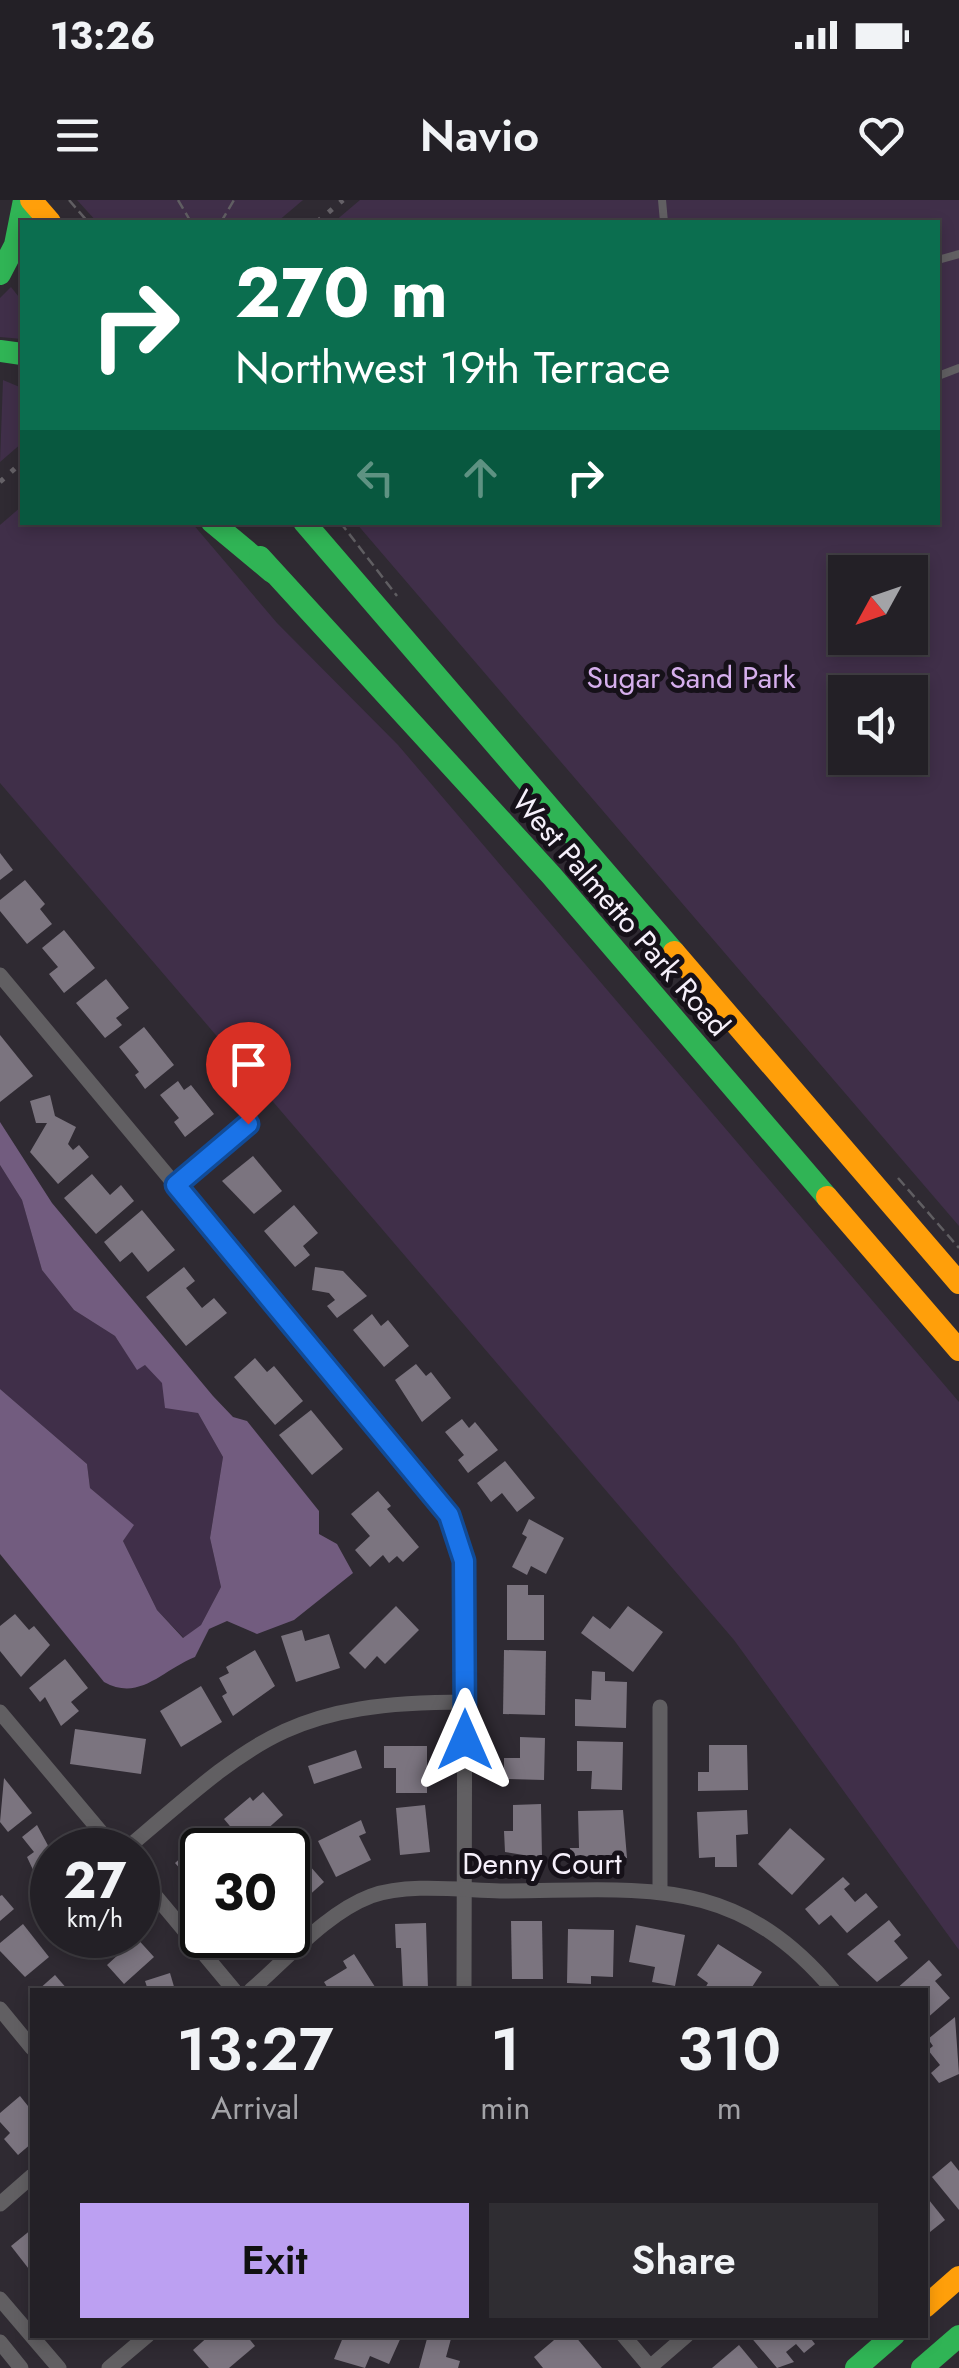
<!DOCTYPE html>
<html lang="en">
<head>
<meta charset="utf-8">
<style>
	body { margin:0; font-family:Jost,sans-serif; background:#2f2d32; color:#f1f3f6; height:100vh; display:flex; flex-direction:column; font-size:38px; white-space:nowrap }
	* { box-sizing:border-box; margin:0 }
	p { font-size:32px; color:#a3a3a7 }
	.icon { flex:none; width:55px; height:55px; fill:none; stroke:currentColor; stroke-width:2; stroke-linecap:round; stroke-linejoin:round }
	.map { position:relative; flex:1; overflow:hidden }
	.panel { position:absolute; left:30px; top:1788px; width:898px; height:350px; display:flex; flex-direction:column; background:#232026; border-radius:0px; box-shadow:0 5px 15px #0003,0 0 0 2px #403e43 }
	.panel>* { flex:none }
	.top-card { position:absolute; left:20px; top:20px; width:920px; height:305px; border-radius:0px; box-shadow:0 5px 15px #0003,0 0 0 2px #403e43; background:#0b6e4f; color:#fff; overflow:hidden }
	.needle { width:65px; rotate:230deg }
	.buttons { position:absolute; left:828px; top:355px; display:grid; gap:20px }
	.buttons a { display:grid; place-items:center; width:100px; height:100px; border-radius:0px; background:#232026; box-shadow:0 5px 15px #0003,0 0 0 2px #403e43; font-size:50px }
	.speed { position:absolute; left:30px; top:1628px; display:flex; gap:20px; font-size:50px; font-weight:700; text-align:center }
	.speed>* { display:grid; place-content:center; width:130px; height:130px; border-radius:50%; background:#232026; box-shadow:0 5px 15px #0003,0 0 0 2px #403e43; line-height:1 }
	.speed small { font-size:25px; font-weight:400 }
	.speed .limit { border:5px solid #111; border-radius:15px; background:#fff; color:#111 }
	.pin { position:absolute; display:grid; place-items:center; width:85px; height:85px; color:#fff; margin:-102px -42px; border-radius:50% 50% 50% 0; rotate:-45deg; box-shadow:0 0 10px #0007 }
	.pin .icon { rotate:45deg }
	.me { position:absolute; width:110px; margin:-55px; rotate:0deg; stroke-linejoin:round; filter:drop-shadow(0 0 8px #0008) }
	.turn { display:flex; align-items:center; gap:35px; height:210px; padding:0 50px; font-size:45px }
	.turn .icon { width:130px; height:130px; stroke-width:2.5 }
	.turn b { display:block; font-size:70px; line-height:85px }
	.lanes { display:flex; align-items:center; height:95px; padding:0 50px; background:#0003; justify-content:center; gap:50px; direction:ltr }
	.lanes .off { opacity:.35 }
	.eta { display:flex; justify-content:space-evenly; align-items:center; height:170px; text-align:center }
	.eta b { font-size:60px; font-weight:600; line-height:70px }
	.action { display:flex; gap:20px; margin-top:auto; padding:20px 50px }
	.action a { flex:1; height:115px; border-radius:0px; background:#bca0f2; color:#111; font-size:40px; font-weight:600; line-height:115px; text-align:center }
	.action a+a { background:#2f2d32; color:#f1f3f6 }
	.status { display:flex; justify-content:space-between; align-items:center; height:70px; padding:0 50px; background:#232026; direction:ltr }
	.status svg { height:28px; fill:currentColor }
	header { display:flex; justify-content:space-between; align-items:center; height:130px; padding:0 50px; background:#232026; font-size:45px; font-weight:600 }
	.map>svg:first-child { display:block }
	.green { fill:#402f49; fill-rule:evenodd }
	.water { fill:#725c7f }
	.building { fill:#7b747f }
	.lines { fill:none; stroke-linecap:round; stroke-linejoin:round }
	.path { stroke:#605e62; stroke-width:2.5; stroke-dasharray:10 5; stroke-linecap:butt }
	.lane { stroke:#615f62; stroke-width:8 }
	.street { stroke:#615f62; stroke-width:15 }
	.fast { stroke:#30b455; stroke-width:22 }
	.slow { stroke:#ff9f0a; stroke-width:22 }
	.rail { stroke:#656167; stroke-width:5; stroke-dasharray:5 10; stroke-linecap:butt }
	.route-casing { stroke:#114b97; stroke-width:25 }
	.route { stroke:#1a73e8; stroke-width:18 }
	.labels { text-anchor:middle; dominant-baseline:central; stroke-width:10; stroke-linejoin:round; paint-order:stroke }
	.park-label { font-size:30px; fill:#d6afed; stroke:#161119 }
	.street-label { font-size:30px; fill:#f6f0fb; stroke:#161119 }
</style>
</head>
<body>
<div class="status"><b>13:26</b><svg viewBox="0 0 49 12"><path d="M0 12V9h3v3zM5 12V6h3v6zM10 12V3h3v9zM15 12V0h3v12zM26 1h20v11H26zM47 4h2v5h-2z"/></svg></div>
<header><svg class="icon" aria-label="menu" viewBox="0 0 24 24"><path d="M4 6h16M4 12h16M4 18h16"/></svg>Navio<svg class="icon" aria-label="heart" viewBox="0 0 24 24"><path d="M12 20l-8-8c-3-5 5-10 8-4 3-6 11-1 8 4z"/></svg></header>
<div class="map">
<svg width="959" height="2168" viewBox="0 0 959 2168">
	<rect width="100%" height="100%" fill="#2f2a32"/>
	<g class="green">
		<polygon points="77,0 303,0 277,22 97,22"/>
		<path d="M 360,0 L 959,0 L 959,1026 L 356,323 L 938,322 L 938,22 L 334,22 ZM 845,372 L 910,372 L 910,438 L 845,438 ZM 845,492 L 910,492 L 910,558 L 845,558 Z"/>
		<polygon points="11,87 22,101 22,139 0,137 0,98"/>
		<polygon points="3,180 22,188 22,243 0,262"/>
		<polygon points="22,306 22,322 192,323 277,423 398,545 959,1202 959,1750 734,1440 0,583 0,325"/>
		<polygon points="0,965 22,1000 42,1070 74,1110 115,1136 137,1169 145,1165 198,1213 223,1257 210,1338 221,1387 201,1425 184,1438 157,1410 123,1341 133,1325 90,1288 87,1264 0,1189"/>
	</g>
	<path class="water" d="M 0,922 L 52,1003 L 213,1196 L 233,1217 L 247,1221 L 319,1311 L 319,1334 L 337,1344 L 353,1373 L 294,1420 L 257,1434 L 227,1421 L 209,1429 L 195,1457 C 162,1470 140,1502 104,1482 L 0,1354 L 0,1189 L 87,1264 L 90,1288 L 134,1325 L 123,1341 L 157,1410 L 183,1438 L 201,1425 L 221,1387 L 210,1338 L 223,1257 L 198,1213 L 165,1208 L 162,1183 L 145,1165 L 137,1170 L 115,1136 L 74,1110 L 42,1070 L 22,1000 L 0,965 Z"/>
	<g class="building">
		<polygon points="0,653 13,670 0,680"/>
		<polygon points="25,680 45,704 40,709 52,724 27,744 0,711 0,700"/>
		<polygon points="64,730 95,768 64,793 49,774 58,767 42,748"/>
		<polygon points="106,779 129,808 116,818 122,825 105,838 76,803"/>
		<polygon points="144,827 174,865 145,889 135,875 139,872 119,847"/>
		<polygon points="0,835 33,876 0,902"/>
		<polygon points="178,881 184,890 191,885 214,914 185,937 174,922 179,918 160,895"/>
		<polygon points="50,895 55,916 76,927 68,944 73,950 79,945 89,957 58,984 30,952 47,923 36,923 30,901"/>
		<polygon points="253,956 282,991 254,1014 222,981"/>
		<polygon points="92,974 110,995 121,985 134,1001 96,1034 64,998"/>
		<polygon points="294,1005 318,1033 303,1046 310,1055 295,1067 264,1031"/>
		<polygon points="142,1010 175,1050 148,1072 132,1052 120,1062 104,1042"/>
		<polygon points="184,1067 195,1081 186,1088 202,1108 214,1098 227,1113 186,1146 146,1097"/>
		<polygon points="315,1067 343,1071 367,1096 337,1118 327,1106 335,1100 329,1093 312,1090"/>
		<polygon points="372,1114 381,1126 388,1120 409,1146 384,1167 353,1130"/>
		<polygon points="255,1158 267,1172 274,1166 303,1201 275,1225 234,1177"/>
		<polygon points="416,1164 426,1176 431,1172 451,1198 422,1222 395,1180"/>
		<polygon points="311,1210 343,1249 312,1275 279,1235"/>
		<polygon points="462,1219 469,1228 475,1222 498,1250 468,1273 458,1260 464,1255 445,1232"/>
		<polygon points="505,1261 535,1298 517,1312 502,1293 491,1302 477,1283"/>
		<polygon points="378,1291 391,1306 387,1309 419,1347 403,1362 397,1356 389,1363 383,1355 370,1367 355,1350 370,1336 351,1314"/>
		<polygon points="529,1319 564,1338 546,1374 531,1366 527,1375 512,1367 527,1337 522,1334"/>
		<polygon points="507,1385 528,1385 528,1395 544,1395 544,1440 507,1440"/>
		<polygon points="396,1406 419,1430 385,1464 377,1456 365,1469 349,1453"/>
		<polygon points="628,1406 663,1432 633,1472 581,1433 593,1416 610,1429"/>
		<polygon points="15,1414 29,1430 34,1426 50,1445 21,1477 0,1451 0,1426"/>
		<polygon points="302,1430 305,1441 329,1434 340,1468 296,1482 281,1436"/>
		<polygon points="255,1450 275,1486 233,1516 222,1496 227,1493 219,1478 229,1473 226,1467"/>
		<polygon points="504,1450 546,1451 545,1515 503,1514"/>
		<polygon points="65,1459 88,1488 71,1502 79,1511 61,1526 45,1497 40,1502 29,1488"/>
		<polygon points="592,1471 605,1472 605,1481 627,1482 626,1528 575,1526 575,1499 591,1500"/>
		<polygon points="201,1486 222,1522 181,1547 160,1511"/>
		<polygon points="75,1529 146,1539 141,1574 70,1564"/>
		<polygon points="520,1537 545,1538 544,1580 504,1579 504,1558 520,1558"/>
		<polygon points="577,1541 623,1542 622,1590 591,1589 592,1571 577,1571"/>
		<polygon points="709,1545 747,1545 748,1590 698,1591 698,1572 709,1572"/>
		<polygon points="384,1546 427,1546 427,1593 396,1593 396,1568 384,1568"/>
		<polygon points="356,1550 362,1568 314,1584 308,1566"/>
		<polygon points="4,1578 32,1613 8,1632 0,1622"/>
		<polygon points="263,1592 283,1615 265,1631 269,1636 250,1650 224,1619 250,1597 253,1601"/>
		<polygon points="541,1604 542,1658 505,1652 504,1631 513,1631 513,1605"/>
		<polygon points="425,1605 430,1652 400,1655 396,1608"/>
		<polygon points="623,1610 627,1658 570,1659 570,1648 579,1648 578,1611"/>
		<polygon points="747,1610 748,1634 736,1635 737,1667 715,1667 715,1657 699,1658 697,1612"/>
		<polygon points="361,1620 366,1633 359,1636 371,1660 336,1677 318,1641"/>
		<polygon points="37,1625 52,1653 52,1678 41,1687 27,1657 34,1652 22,1637"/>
		<polygon points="216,1627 235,1650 202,1650 202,1693 175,1663"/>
		<polygon points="790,1628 825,1659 792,1695 758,1664"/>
		<polygon points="295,1664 301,1671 309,1665 324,1682 288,1714 288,1670"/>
		<polygon points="843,1677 850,1684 844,1689 855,1702 866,1693 878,1707 847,1733 831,1715 819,1725 805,1709"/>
		<polygon points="2,1695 14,1709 0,1721 0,1696"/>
		<polygon points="889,1720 901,1735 894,1741 908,1758 877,1782 847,1754"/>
		<polygon points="511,1721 542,1721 543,1779 512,1779"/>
		<polygon points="426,1723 428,1789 403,1790 401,1748 396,1748 395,1724"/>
		<polygon points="23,1724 49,1757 25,1777 0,1751 0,1743"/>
		<polygon points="636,1725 685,1735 675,1786 652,1782 655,1767 629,1762"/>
		<polygon points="568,1729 614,1730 613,1777 591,1776 591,1784 567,1783"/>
		<polygon points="102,1735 134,1735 154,1757 124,1784 107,1765 119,1754"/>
		<polygon points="228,1735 255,1735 259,1739 243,1752"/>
		<polygon points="718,1744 762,1772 750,1790 704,1790 708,1783 697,1775"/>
		<polygon points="354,1754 377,1790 329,1790 324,1782 347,1768 343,1761"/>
		<polygon points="929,1760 942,1775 935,1781 950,1798 925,1820 925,1790 895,1790"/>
		<polygon points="170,1773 175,1790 148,1790 145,1781"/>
		<polygon points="55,1775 68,1790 38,1790"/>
		<polygon points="955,1817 959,1874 939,1883 931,1873 940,1865 928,1850 933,1846 928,1839"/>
		<polygon points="20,1896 32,1911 32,1943 18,1955 4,1939 10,1933 0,1922 0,1913"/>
		<polygon points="951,1961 959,1971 959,2010 932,1977"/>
		<polygon points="925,1995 945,2020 925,2036"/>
		<polygon points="32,2029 32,2073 11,2046"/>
		<polygon points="210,2135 246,2135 255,2146 229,2168 209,2168 193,2150"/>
		<polygon points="344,2135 402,2135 389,2164 370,2156 365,2168 334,2159"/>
		<polygon points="428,2135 452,2135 446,2157 460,2161 458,2168 419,2168"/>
		<polygon points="560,2135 574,2135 602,2168 543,2168 534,2157"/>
		<polygon points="749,2135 808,2135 815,2144 804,2153 796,2144 786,2152 794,2162 777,2168"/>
		<polygon points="739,2145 758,2168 712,2168"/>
	</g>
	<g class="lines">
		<g class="path">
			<polyline points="69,0 88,22"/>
			<polyline points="178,0 191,22"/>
			<polyline points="221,22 234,0"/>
			<polyline points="340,322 397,396"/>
			<polyline points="898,978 959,1048"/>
		</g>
		<g class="lane">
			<polyline points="662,0 664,22"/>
			<polyline points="938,60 959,54"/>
			<polyline points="938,176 959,168"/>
		</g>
		<g class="street">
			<polyline points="0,775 440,1302 456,1330 465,1377 464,1790"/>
			<polyline points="176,985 248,924"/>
			<polyline points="0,1512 116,1650"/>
			<path d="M 125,1650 C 254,1540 288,1502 465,1502"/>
			<polyline points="138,1675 234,1790"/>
			<polyline points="660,1691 660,1507"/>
			<path d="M 251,1790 C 287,1759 326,1713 371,1696 C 408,1683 460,1690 500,1691 C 640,1691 733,1671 833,1790"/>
			<polyline points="0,1809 32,1848"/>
			<polyline points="0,2004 32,1976"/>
			<polyline points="0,2099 59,2168"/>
			<polyline points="623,2135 651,2168"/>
			<polyline points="0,2142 21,2168"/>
			<polyline points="109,2168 148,2135"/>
			<polyline points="649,2168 687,2135"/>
		</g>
		<g class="fast">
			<polyline points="0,74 15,45 24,0"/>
			<polyline points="0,151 22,154"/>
			<polyline points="212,322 272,372"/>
			<polyline points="304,322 674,752"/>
			<polyline points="260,357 551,675 827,997"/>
			<polyline points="856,2168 894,2135"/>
			<polyline points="922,2168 959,2136"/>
		</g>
		<g class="slow">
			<polyline points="31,0 50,22"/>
			<polyline points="674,752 959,1083"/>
			<polyline points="827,997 959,1150"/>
			<polyline points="925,2107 959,2077"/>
		</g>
		<g class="rail">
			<polyline points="317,22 343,0"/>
			<polyline points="0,282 22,262"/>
		</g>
	</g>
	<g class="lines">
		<defs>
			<polyline id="route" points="248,924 176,985 449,1315 464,1361 465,1540"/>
		</defs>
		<use href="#route" class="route-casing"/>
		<use href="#route" class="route"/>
	</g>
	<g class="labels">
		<g class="park-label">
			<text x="691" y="477">Sugar Sand Park</text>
		</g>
		<g class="street-label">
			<text transform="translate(621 713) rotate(49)">West Palmetto Park Road</text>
			<text x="542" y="1663">Denny Court</text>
		</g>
	</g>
</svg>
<div class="buttons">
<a><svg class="needle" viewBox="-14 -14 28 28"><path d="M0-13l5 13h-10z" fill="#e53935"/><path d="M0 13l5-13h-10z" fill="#a3a3a7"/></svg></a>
<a><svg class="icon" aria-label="sound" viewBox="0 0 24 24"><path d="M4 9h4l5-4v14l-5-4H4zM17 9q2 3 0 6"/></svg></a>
</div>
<div class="speed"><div>27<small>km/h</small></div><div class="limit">30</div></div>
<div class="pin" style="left:248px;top:924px;background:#d93025"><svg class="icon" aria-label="arrive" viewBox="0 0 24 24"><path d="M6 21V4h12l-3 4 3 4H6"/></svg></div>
<svg class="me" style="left:465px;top:1540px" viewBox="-20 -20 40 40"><path d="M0-17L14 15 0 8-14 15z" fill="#1a73e8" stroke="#fff" stroke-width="4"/></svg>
<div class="top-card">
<div class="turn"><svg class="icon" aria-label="right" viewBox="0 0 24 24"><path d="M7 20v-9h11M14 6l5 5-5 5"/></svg><div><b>270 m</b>Northwest 19th Terrace</div></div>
<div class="lanes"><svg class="icon off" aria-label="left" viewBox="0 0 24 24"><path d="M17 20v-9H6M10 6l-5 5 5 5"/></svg><svg class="icon off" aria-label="ahead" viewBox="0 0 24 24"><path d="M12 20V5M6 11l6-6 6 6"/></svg><svg class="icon" aria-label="right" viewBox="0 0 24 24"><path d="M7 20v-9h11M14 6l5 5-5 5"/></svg></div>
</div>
<section class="panel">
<div class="eta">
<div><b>13:27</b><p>Arrival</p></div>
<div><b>1</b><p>min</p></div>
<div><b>310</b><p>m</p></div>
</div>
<div class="action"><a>Exit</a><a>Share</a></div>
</section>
</div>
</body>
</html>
